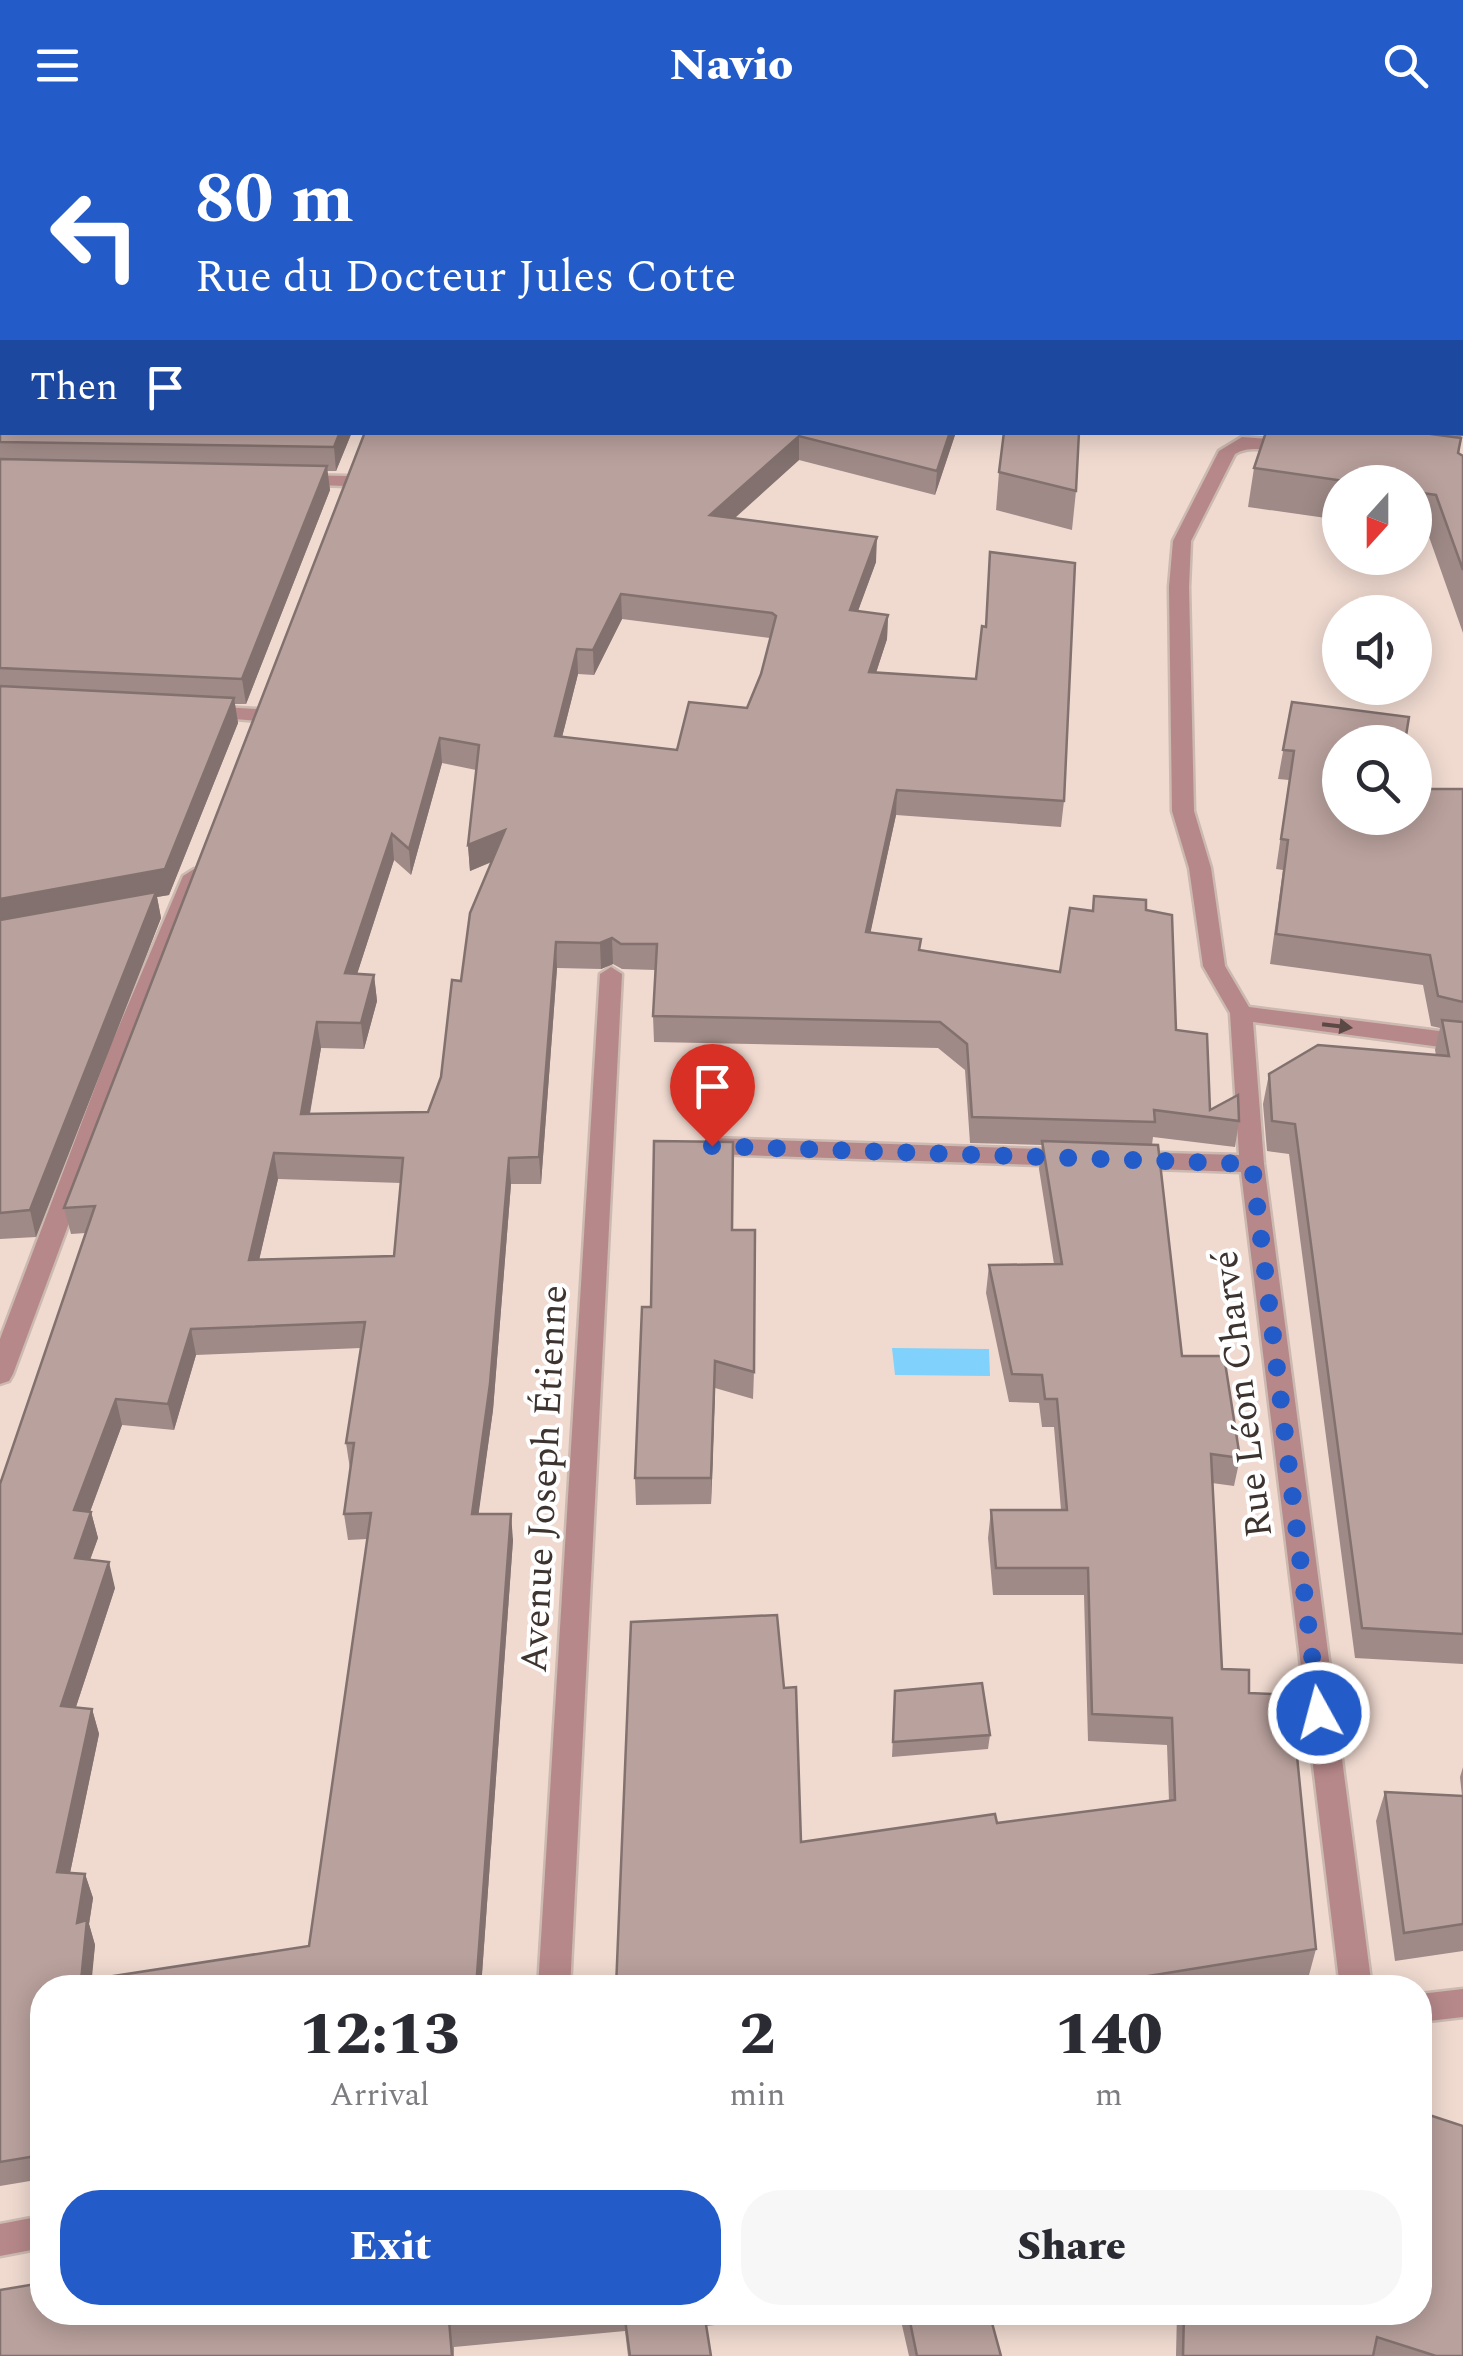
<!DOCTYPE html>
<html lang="en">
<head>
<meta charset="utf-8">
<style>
	body { margin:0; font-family:Spectral,serif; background:#f7f7f7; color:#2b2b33; height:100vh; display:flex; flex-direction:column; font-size:38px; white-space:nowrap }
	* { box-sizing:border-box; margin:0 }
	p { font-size:32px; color:#7c7c81 }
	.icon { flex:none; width:55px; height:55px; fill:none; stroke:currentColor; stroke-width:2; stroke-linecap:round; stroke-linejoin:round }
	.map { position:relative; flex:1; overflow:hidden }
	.side { position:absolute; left:30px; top:1845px; width:1402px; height:350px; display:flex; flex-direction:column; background:#fff; border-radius:40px; box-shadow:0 5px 25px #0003 }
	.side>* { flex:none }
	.banner { position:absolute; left:0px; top:0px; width:1465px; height:305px; box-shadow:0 5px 25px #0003; background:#235bc8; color:#fff; overflow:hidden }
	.needle { width:65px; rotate:201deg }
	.fabs { position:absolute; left:1322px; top:335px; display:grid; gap:20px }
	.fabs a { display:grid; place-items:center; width:110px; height:110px; border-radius:50%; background:#fff; box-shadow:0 5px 25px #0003; font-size:50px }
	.pin { position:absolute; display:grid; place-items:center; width:85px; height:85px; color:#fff; margin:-102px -42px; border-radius:50% 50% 50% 0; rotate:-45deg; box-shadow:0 0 10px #0007 }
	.pin .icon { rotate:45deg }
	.me { position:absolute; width:110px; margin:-55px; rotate:353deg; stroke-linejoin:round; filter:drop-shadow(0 0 8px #0008) }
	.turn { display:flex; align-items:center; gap:35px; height:210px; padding:0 30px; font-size:45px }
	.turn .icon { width:130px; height:130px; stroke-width:2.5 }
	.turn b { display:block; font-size:70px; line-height:85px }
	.then { display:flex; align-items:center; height:95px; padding:0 30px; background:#0003; gap:20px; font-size:38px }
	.eta { display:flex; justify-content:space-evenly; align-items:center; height:170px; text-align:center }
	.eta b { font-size:60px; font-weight:800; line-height:70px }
	.primary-button { display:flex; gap:20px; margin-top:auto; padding:20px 30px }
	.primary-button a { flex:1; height:115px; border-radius:40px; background:#235bc8; color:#fff; font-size:40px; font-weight:800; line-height:115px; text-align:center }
	.primary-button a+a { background:#f7f7f7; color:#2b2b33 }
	header { display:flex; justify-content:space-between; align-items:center; height:130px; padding:0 30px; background:#235bc8; color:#fff; font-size:45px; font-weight:800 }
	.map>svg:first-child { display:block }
	.water { fill:#80d1fb }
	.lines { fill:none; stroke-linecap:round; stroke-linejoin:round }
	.minor-casing { stroke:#ccb9b0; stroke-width:5 }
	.minor { fill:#b6888a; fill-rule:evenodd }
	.wall { fill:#9f8a87; fill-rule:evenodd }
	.shaded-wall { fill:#82716e }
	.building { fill:#b9a19d; stroke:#82716e; stroke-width:2.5; fill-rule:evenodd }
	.oneway { fill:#5b4946 }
	.route { stroke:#235bc8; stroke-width:18; stroke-dasharray:0 32.4 }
	.labels { text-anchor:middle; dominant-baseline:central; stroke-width:8; stroke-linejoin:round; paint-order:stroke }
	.street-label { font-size:38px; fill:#3d3430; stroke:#fff }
</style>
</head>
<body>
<header><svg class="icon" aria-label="menu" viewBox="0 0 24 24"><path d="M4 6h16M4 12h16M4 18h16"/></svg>Navio<svg class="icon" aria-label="search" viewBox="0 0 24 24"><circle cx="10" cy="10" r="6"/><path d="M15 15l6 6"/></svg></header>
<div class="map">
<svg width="1463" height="2226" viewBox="0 0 1463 2226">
	<rect width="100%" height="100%" fill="#f0dad0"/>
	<polygon class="water" points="892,1218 989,1219 990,1246 895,1245"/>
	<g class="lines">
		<defs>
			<g id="minor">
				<rect x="1462" y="234" width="1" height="10"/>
				<path d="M 1242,307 L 1295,311 L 1304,316 C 1285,329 1256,311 1235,324 L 1191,411 L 1189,457 L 1194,681 L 1211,738 L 1225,836 L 1249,877 L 1463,904 L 1463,920 L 1253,892 L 1264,1034 L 1372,1858 L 1340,1858 L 1241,1042 L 1126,1038 L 1114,1030 L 1126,1022 L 1239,1025 L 1230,883 L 1203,836 L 1189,738 L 1172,681 L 1169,457 L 1173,411 L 1219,321 Z"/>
				<polygon points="296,345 346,346 355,351 346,356 290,354 290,346"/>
				<polygon points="205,576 258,579 268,585 258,591 198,586 195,582"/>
				<polygon points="194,739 205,746 135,915 13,1244 9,1251 0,1254 0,1209 111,915 183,746"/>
				<polygon points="611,837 622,844 570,1858 538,1858 600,844"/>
				<polygon points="712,1008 1071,1020 1083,1028 1071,1036 712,1024 700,1016"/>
				<polygon points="1463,1859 1463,1887 1420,1892 1420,1864"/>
				<polygon points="42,2086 42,2118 0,2126 0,2094"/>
			</g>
		</defs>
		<use href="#minor" class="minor-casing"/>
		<use href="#minor" class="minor"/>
	</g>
	<g class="wall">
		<polygon points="0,0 269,0 2,302 352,302 336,341 327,341 330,360 246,574 235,574 238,593 169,765 157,767 161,788 36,1107 0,1109"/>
		<polygon points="1354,0 1463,0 1463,68 1462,2 1358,2"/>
		<path d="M 365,302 L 956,302 L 935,365 L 799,330 L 734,389 L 876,432 L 858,481 L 888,485 L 887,509 L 876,543 L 1064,671 L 1061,697 L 896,685 L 870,803 L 920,821 L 1060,842 L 1092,781 L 1094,766 L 1146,780 L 1176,900 L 1210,980 L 1239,991 L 1235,1017 L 1153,1007 L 1152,1015 L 1182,1226 L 1240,1328 L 1234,1356 L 1212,1353 L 1222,1539 L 1249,1563 L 1316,1819 L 1309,1845 L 1231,1858 L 616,1858 L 784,1558 L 801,1712 L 997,1693 L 1169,1671 L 1167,1615 L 1088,1611 L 1084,1465 L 993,1465 L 988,1408 L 991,1380 L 1061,1380 L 1054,1297 L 1042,1297 L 1039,1273 L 1009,1272 L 986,1163 L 989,1135 L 1054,1134 L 1039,1039 L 1042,1015 L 970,1013 L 965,940 L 938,918 L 654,912 L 653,886 L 655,840 L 622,839 L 613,834 L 601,839 L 557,838 L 541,1054 L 511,1054 L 493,1280 L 478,1384 L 513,1410 L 481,1858 L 42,1858 L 42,2049 L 0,2056 L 0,1354 L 86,1103 L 71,1104 L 64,1078 ZM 622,489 L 770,508 L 761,544 L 747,578 L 677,620 L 562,607 L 578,544 L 594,545 ZM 442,633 L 476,640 L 468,715 L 470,741 L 492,732 L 461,851 L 441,947 L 428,982 L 310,984 L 321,918 L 364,919 L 377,871 L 374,845 L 357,844 L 394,730 L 411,745 ZM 278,1049 L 401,1053 L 394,1126 L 259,1130 ZM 361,1218 L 346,1313 L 350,1339 L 344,1384 L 348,1410 L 367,1409 L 309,1816 L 91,1849 L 95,1815 L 89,1794 L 93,1768 L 85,1744 L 70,1743 L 99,1604 L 92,1579 L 76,1577 L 115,1458 L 90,1430 L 98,1408 L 91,1382 L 90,1382 L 122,1295 L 174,1300 L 196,1225 Z"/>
		<polygon points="1266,302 1462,302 1459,324 1463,326 1463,503 1428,404 1415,402 1415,352 1340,352 1340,390 1248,377 1254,338"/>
		<polygon points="999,342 1076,361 1072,400 996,380"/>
		<polygon points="1292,572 1340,688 1463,659 1463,1534 1355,1528 1289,1024 1267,1021 1263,974 1269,944 1436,925 1435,920 1440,898 1431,896 1423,855 1270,834 1283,740 1276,739 1289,650 1278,649"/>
		<polygon points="733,1100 754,1242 753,1269 715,1258 711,1374 636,1375 635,1348 651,1177"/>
		<polygon points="895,1561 990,1605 988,1619 892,1627"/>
		<polygon points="1463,1637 1463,1821 1395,1831 1376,1691 1385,1662 1462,1666 1460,1647"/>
		<polygon points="42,2182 827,2182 706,2196 711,2226 628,2226 625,2201 454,2217 454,2226 0,2226"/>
		<polygon points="899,2182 989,2182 1001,2226 909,2226"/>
		<polygon points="1177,2182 1420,2182 1463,2226 1176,2226"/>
	</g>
	<g class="shaded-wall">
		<polygon points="251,0 269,0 267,2 249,2"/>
		<polygon points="1164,0 1231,0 1218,2 1164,2"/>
		<polygon points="340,302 352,302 336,341 334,317"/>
		<polygon points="950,302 956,302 935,365 937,341"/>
		<polygon points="799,306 799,330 710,410 710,385"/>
		<polygon points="327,336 330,360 246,574 242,549"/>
		<polygon points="877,407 876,432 849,505 850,480"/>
		<polygon points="621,464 622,489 594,545 593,520"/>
		<polygon points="888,485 887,509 868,567 869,542"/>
		<polygon points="577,519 578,544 556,631 555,606"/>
		<polygon points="234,568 238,593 169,765 157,767 161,788 36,1107 30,1080 0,796 0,769"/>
		<polygon points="440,608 442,633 411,745 409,719"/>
		<polygon points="897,660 896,685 865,828 866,802"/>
		<polygon points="505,700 507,725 470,741 468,715"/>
		<polygon points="392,704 394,730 349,869 345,843"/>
		<polygon points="612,808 613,834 601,839 600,813"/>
		<polygon points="556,812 557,838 541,1054 539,1027"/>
		<polygon points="374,845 377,871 364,919 361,893"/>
		<polygon points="317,892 321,918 305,1010 301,984"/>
		<polygon points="274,1023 278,1049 253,1156 249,1130"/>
		<polygon points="509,1028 511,1054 493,1280 475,1410 472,1384"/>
		<polygon points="191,1199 196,1225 174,1300 168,1274"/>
		<polygon points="715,1231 715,1258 711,1374 711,1348"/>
		<polygon points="116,1269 122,1295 81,1406 74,1380"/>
		<polygon points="91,1382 98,1408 81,1454 75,1428"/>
		<polygon points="511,1384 513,1410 481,1858 476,1858"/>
		<polygon points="109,1432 115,1458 68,1601 61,1576"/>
		<polygon points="92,1579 99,1604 65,1767 57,1742"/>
		<polygon points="85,1744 93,1768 89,1794 95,1815 91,1858 81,1851 77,1793"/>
	</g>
	<g class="building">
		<polygon points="0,0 251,0 249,2 2,2 2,302 340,302 334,317 0,312 0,143 1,143 0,44 2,44 0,38"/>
		<polygon points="357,0 1177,0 1181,2 356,2"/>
		<polygon points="1392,0 1463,0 1463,26 1462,2 1397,2"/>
		<polygon points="1462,259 1463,305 1444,302 1462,302"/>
		<path d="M 365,302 L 950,302 L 937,341 L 799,306 L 710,385 L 877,407 L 850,480 L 888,485 L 869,542 L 976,549 L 982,496 L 986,497 L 990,422 L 1075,433 L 1064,671 L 897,660 L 866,802 L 921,809 L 919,820 L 1060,842 L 1070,778 L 1093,781 L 1094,766 L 1146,770 L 1146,780 L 1172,785 L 1176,900 L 1207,904 L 1210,980 L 1238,965 L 1239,991 L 1154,980 L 1155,992 L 972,987 L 967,914 L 940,892 L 653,886 L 657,814 L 621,814 L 612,808 L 600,813 L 556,812 L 539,1027 L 509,1028 L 490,1254 L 472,1384 L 511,1384 L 476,1858 L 42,1858 L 42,2025 L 0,2032 L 0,1354 L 95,1076 L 64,1078 ZM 621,464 L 772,483 L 776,486 L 761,544 L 747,578 L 689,572 L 677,620 L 555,606 L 577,519 L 593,520 ZM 440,608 L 479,615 L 468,715 L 505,700 L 470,783 L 461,851 L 452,850 L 441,947 L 428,982 L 301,984 L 317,892 L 361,893 L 374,845 L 345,843 L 392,704 L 409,719 ZM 274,1023 L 403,1028 L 394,1126 L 249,1130 ZM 365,1192 L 346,1313 L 354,1313 L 344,1384 L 371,1383 L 309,1816 L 81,1851 L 87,1790 L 77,1793 L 85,1744 L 57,1742 L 92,1579 L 61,1576 L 109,1432 L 75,1428 L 91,1382 L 74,1380 L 116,1269 L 168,1274 L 191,1199 Z"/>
		<polygon points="1004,302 1079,302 1076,361 999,342"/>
		<polygon points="1266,302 1416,302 1461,308 1458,323 1463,326 1463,440 1436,365 1415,362 1415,352 1351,352 1254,338"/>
		<polygon points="0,329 327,336 242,549 0,538"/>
		<polygon points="0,556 234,568 165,739 0,769"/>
		<polygon points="1292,572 1409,587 1405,612 1340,612 1340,688 1415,688 1415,659 1463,659 1463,872 1438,866 1430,825 1276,804 1288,710 1281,709 1294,621 1283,620"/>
		<polygon points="156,762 30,1080 0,1083 0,790"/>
		<polygon points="1442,890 1463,892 1463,1504 1362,1498 1295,994 1272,991 1269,944 1318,915 1449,926"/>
		<polygon points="654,1011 733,1012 732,1100 755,1100 754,1242 715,1231 711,1348 635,1348 642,1177 651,1177"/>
		<polygon points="1042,1011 1158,1015 1182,1226 1224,1226 1240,1328 1211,1324 1222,1539 1249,1540 1249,1563 1291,1565 1316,1819 1074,1858 616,1858 631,1492 777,1485 784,1558 796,1557 801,1712 995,1684 997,1693 1175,1670 1172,1588 1092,1584 1088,1438 996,1438 991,1380 1067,1380 1057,1269 1045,1269 1042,1245 1012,1244 989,1135 1062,1134"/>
		<polygon points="982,1553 990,1605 893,1612 895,1561"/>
		<polygon points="1385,1662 1463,1666 1463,1794 1404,1803"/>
		<polygon points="1420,1982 1463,1996 1463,2226 1436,2226 1377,2207 1373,2226 1183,2226 1184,2182 1420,2182"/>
		<polygon points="42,2153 42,2182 530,2182 449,2190 452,2226 0,2226 0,2160"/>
		<polygon points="624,2182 704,2182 711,2226 630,2226"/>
		<polygon points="908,2182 989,2182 1001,2226 917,2226"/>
	</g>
	<defs><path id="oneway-solid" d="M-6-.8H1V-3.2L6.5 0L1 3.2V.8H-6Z" transform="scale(2.5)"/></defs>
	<use class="oneway" href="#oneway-solid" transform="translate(1337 896) rotate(7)"/>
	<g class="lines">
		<polyline class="route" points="712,1016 1252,1034 1319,1583"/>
	</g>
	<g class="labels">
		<g class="street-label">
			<text transform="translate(1243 1264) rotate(-97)">Rue Léon Charvé</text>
			<text transform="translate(545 1349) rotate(-87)">Avenue Joseph Étienne</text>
		</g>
	</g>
</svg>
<div class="fabs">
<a><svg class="needle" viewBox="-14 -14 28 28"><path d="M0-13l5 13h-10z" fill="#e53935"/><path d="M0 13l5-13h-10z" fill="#7c7c81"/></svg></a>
<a><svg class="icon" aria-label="sound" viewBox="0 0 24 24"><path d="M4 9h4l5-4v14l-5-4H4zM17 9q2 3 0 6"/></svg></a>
<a><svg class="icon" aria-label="search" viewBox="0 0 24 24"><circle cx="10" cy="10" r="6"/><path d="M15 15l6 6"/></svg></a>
</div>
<div class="pin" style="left:712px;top:1016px;background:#d93025"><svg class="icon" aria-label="arrive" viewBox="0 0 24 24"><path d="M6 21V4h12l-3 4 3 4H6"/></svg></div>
<svg class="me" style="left:1319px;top:1583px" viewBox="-20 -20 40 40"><circle r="17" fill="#235bc8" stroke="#fff" stroke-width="3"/><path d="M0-11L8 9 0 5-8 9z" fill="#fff"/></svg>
<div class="banner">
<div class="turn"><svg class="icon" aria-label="left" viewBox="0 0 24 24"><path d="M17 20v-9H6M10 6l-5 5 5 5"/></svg><div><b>80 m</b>Rue du Docteur Jules Cotte</div></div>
<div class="then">Then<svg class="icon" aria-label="arrive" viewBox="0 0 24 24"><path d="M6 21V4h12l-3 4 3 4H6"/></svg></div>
</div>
<section class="side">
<div class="eta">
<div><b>12:13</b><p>Arrival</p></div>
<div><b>2</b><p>min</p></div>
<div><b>140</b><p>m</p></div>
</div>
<div class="primary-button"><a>Exit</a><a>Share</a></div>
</section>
</div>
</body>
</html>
